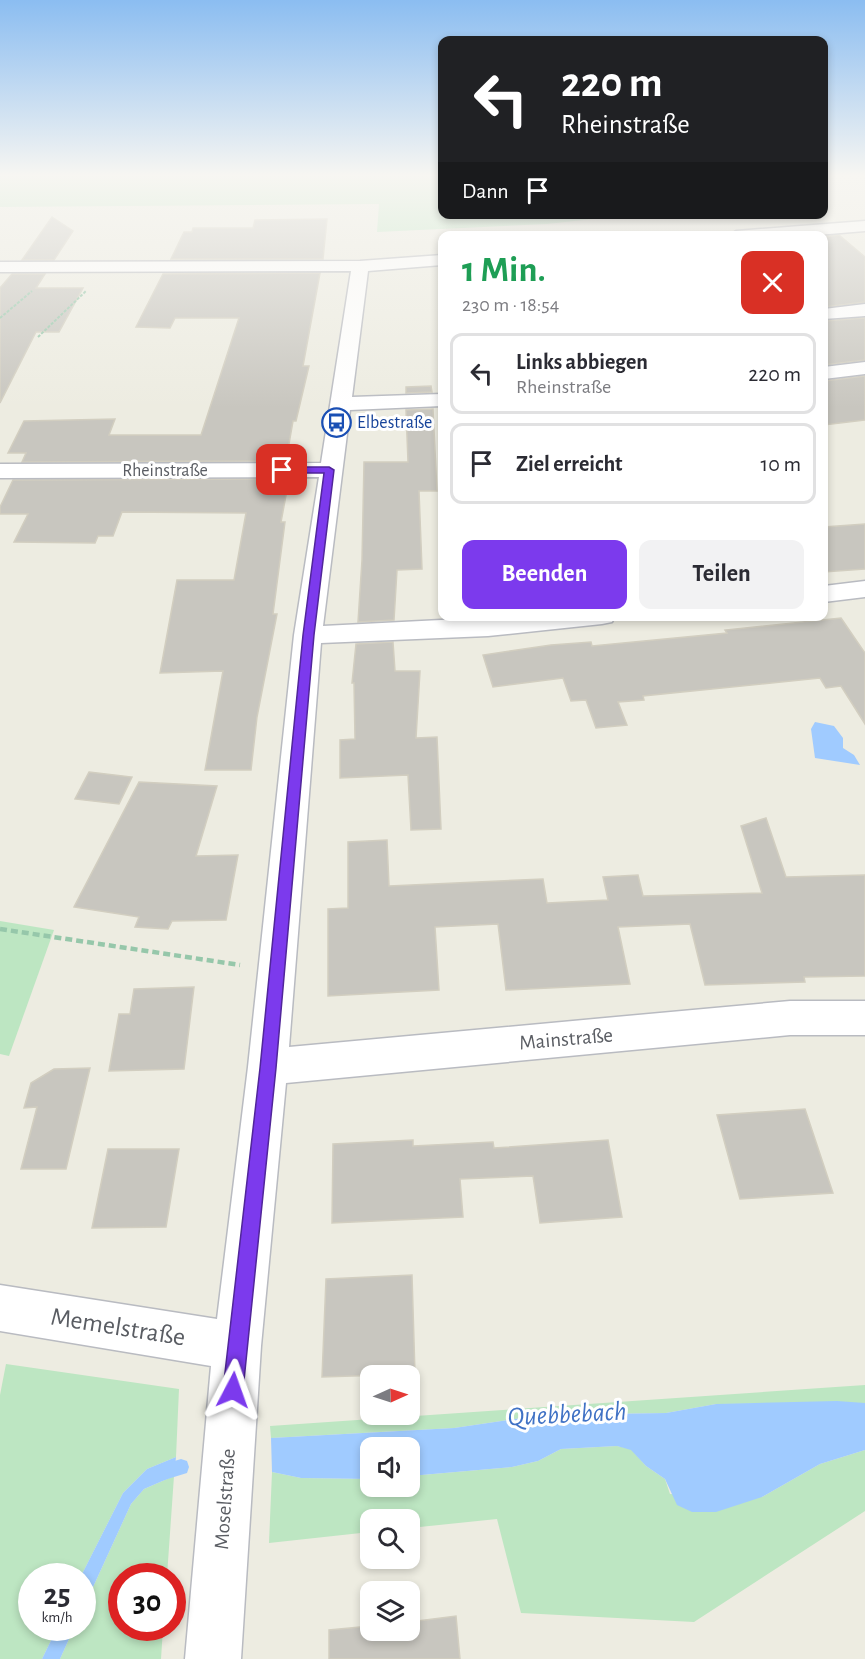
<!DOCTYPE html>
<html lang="de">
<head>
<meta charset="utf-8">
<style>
	body { margin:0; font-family:"Alegreya Sans",sans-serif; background:#f2f2f3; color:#2b2b33; height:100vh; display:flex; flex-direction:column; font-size:22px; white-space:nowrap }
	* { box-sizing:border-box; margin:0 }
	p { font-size:20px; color:#7c7c81 }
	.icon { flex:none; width:33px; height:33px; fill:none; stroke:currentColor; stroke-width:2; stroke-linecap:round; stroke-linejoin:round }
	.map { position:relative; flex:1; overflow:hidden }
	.drawer { position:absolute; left:438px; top:231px; width:390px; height:390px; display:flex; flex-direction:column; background:#fff; border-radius:12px; box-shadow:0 3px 9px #0003 }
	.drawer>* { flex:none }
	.guide { position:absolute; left:438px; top:36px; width:390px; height:183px; border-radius:12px; box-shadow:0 3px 9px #0003; background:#202124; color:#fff; overflow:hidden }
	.needle { width:39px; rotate:87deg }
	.fabs { position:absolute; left:360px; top:1365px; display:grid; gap:12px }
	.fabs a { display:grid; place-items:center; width:60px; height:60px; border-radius:12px; background:#fff; box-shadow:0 3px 9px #0003; font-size:30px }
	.speed { position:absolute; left:18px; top:1563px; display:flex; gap:12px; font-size:30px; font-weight:700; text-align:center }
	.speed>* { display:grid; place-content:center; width:78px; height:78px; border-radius:50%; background:#fff; box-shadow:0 3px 9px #0003; line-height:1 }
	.speed small { font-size:15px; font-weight:400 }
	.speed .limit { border:9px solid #d22; background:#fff; color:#111 }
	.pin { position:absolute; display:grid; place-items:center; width:51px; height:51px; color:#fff; margin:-26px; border-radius:12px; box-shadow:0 3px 9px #0006 }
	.me { position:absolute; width:66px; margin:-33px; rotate:4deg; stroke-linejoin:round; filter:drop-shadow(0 0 4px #0008) }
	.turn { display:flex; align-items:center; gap:21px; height:126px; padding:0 24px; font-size:27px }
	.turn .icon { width:78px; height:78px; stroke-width:2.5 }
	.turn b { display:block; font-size:42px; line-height:51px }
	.then { display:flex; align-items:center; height:57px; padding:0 24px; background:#0003; gap:12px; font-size:22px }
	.round { display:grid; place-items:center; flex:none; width:63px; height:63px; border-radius:12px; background:#f2f2f3 }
	.summary { display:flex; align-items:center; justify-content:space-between; height:102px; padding:0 24px }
	h1 { font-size:36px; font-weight:700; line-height:45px; color:#1e9e55 }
	.button { display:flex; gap:12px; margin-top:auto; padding:12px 24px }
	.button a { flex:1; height:69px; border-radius:12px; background:#7c3aed; color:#fff; font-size:24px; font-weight:700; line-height:69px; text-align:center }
	.button a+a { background:#f2f2f3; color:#2b2b33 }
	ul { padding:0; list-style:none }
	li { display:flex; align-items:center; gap:18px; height:81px; margin:0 12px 9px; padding:0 12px; border:3px solid #e1e1e2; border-radius:12px }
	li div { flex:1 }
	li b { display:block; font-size:22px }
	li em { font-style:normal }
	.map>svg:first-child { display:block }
	.green { fill:#bde6c2 }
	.water { fill:#a0cbff }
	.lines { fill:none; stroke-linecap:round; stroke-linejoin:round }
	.stream { fill:#a0cbff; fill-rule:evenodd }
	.building { fill:#c8c6bf; stroke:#d2cec0; stroke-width:1.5 }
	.street-casing { stroke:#b9bbc1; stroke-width:3 }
	.path-far1 { stroke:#96c7aa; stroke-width:2; stroke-dasharray:3 1.5; stroke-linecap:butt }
	.path { stroke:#96c7aa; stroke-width:4.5; stroke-dasharray:7 4; stroke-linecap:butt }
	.street { fill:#fff; fill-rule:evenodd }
	.route { fill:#7c3aed; stroke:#51269a; stroke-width:1.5 }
	.labels { text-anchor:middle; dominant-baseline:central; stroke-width:6; stroke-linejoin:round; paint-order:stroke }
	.far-transit-label { font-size:18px; fill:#164399; stroke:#fff; text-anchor:start }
	.far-street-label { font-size:18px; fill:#5a5d63; stroke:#fff }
	.street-label { font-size:21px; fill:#5a5d63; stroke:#fff }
	.near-street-label { font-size:26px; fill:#5a5d63; stroke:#fff }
	.near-water-label { font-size:27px; font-style:italic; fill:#4072c5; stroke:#fff }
</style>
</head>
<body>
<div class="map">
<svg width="865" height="1659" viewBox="0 0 865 1659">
	<rect width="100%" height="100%" fill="#edece1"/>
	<g class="green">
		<polygon points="0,176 442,176 442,214 630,215 547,224 377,232 379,204 0,207"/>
		<polygon points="0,921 54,930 9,1056 0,1054"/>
		<polygon points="6,1364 179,1389 176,1457 147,1469 123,1493 81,1576 32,1576 32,1628 57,1628 42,1659 0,1659 0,1395"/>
		<polygon points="865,1385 865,1403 716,1404 666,1413 542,1415 454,1428 271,1438 270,1426"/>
		<polygon points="617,1446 631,1449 646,1466 665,1479 670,1494 762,1497 820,1464 865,1450 865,1511 694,1622 521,1613 497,1519 410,1528 410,1520 370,1520 370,1532 269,1543 272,1472 301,1478 370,1479 370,1486 410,1486 410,1476 512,1467 538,1461 561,1449"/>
		<polygon points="174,1476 167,1576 122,1576 122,1628 163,1628 161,1659 60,1659 74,1628 82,1628 83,1609 131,1504 144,1489"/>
	</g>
	<g class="water">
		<polygon points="815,722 834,726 843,738 843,748 854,755 860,765 815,758 811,729"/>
		<polygon points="837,1401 865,1403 865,1450 820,1464 762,1497 716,1512 692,1512 677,1505 665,1479 646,1466 631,1450 617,1446 561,1449 538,1461 512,1467 410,1476 410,1448 370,1448 370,1479 301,1478 272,1472 271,1438 454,1428 542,1415 666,1413 716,1404"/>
		<polygon points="176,1457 174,1476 144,1489 131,1504 83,1609 81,1576 123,1493 147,1469"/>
		<polygon points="57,1628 74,1628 60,1659 42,1659"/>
	</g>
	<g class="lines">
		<polygon class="stream" points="181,1459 187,1461 189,1467 187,1473 161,1481 155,1479 153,1473 155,1467"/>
	</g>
	<g class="building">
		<polygon points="52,217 73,231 54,260 22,260"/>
		<polygon points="327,219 323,259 171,259 184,232 192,232 193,228 253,228 255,220"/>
		<polygon points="839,235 865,257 865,302 824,307 824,237"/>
		<polygon points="320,273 303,366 309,366 296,421 293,421 286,461 22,462 26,453 8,453 24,421 115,419 109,435 201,435 239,318 175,318 170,328 136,327 163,274"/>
		<polygon points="12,274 45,274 36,288 83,288 59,332 36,332 0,403 0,288"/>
		<polygon points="865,318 865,360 824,365 824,321"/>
		<polygon points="865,376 865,420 824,425 824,381"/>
		<polygon points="431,386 432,392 406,393 406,387"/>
		<polygon points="433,409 437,491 419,491 422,569 397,570 394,620 358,622 362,560 364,462 408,462 406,410"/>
		<polygon points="283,479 281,490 287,490 281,522 285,522 273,614 277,614 257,717 251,770 205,770 223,671 160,673 177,580 234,580 246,513 122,512 113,536 98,536 95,543 14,542 28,514 0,514 0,507 13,480"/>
		<polygon points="865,524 865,569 824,572 824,527"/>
		<polygon points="841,618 865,653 865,724 841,686 826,688 820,678 643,696 644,700 618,702 627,725 596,728 586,700 571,701 563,678 493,687 483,655 551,645 591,642 592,646 727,633 725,630"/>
		<polygon points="393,642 395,671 420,671 416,738 437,737 441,829 411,830 408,775 340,778 340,740 355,739 354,683 352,683 356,644"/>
		<polygon points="89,772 132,777 119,804 75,799"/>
		<polygon points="139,782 217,786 196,856 238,855 226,920 172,921 168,929 135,927 139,917 74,907"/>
		<polygon points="766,818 786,877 865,875 865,976 804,977 805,982 705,985 690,924 618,927 630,984 506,990 498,924 435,927 439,990 328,996 328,909 348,908 348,842 387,840 389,886 543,879 547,903 608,900 603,877 638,875 643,896 762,893 741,826"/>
		<polygon points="194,987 184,1069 109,1071 119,1014 130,1014 134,989"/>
		<polygon points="90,1068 66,1169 21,1169 37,1107 24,1108 31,1083 54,1069"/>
		<polygon points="805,1109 833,1193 740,1199 717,1115"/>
		<polygon points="413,1140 413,1146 493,1142 494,1148 608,1140 622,1217 540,1223 533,1176 460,1179 463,1217 332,1223 333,1144"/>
		<polygon points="108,1149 179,1149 166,1227 92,1228"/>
		<polygon points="412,1275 415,1374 322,1377 326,1279"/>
		<polygon points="456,1616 460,1659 329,1659 329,1630 370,1626 370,1630 410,1630 410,1622"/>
	</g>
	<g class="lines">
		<defs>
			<g id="street">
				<polygon points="865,221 865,231 805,236 728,236 736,231"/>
				<polygon points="442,255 442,265 368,271 352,397 442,394 442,406 350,410 323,626 518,616 615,616 612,622 602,624 488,636 321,643 289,1047 790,1001 865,1001 865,1035 790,1035 286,1083 261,1346 241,1659 185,1659 211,1366 0,1331 0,1285 217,1319 248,1067 294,635 319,477 0,478 0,464 321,463 351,271 0,272 0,262 360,261"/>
				<polygon points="865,304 865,316 824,319 824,309"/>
				<polygon points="865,362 865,374 824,379 824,367"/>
				<polygon points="865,581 865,597 824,602 824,586"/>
			</g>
		</defs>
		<use href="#street" class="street-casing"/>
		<g class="path-far1">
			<polyline points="0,318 32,291"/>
			<polyline points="38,337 86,291"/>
		</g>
		<polyline class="path" points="0,929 240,965"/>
		<use href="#street" class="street"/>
	</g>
	<linearGradient id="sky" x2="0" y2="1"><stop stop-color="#8bbdf1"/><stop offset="0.43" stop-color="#f7f6f2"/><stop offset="1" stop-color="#f7f6f2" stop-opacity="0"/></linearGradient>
	<rect width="865" height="408" fill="url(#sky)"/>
	<polygon class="route" points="329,467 334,470 314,635 276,1068 243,1390 240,1397 233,1400 226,1397 223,1390 260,1068 303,635 324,473 282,473 278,470 282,467"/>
	<defs>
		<symbol id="bus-ring" viewBox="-11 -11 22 22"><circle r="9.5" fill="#fff" stroke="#1a4fb4" stroke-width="1.5"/><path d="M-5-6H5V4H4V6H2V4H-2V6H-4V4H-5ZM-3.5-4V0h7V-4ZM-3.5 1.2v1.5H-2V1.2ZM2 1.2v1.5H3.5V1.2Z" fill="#1a4fb4"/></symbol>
	</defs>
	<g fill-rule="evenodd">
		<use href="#bus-ring" x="320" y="406" width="33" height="33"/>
	</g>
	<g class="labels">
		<g class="far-transit-label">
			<text x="357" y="423">Elbestraße</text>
		</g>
		<g class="far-street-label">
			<text x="165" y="471">Rheinstraße</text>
		</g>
		<g class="street-label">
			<text transform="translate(566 1039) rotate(-5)">Mainstraße</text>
			<text transform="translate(225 1499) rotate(-86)">Moselstraße</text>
		</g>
		<g class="near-street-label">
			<text transform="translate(118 1327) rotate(9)">Memelstraße</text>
		</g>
		<g class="near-water-label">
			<text transform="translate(567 1414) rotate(-3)">Quebbebach</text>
		</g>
	</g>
</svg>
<div class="fabs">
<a><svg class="needle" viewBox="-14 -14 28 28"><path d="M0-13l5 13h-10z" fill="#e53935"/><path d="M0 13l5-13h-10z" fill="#7c7c81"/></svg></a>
<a><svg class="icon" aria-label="sound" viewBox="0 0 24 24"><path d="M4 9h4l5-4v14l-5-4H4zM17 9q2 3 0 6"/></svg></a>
<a><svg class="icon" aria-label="search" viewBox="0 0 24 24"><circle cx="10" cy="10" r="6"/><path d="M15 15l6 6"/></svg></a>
<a><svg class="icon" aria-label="layers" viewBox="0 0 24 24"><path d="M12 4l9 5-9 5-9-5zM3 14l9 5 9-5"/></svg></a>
</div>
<div class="speed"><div>25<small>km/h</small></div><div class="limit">30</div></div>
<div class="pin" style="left:282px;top:470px;background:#d93025"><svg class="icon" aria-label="arrive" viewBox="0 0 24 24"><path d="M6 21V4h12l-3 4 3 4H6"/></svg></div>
<svg class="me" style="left:233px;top:1390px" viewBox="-20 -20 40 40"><path d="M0-17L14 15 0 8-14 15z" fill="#7c3aed" stroke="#fff" stroke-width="4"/></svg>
<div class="guide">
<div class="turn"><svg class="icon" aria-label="left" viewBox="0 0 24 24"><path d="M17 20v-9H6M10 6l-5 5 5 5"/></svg><div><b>220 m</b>Rheinstraße</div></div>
<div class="then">Dann<svg class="icon" aria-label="arrive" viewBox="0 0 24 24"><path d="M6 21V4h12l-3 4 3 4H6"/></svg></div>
</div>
<section class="drawer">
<div class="summary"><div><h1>1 Min.</h1><p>230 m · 18:54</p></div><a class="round" style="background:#d93025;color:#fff"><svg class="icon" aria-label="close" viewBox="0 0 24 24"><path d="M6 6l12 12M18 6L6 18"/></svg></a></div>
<ul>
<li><svg class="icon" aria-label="left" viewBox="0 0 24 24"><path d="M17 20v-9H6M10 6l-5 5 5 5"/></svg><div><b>Links abbiegen</b><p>Rheinstraße</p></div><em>220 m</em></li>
<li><svg class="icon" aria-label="arrive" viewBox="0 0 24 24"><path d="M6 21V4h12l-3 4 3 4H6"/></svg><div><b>Ziel erreicht</b></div><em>10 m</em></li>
</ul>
<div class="button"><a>Beenden</a><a>Teilen</a></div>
</section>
</div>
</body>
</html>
